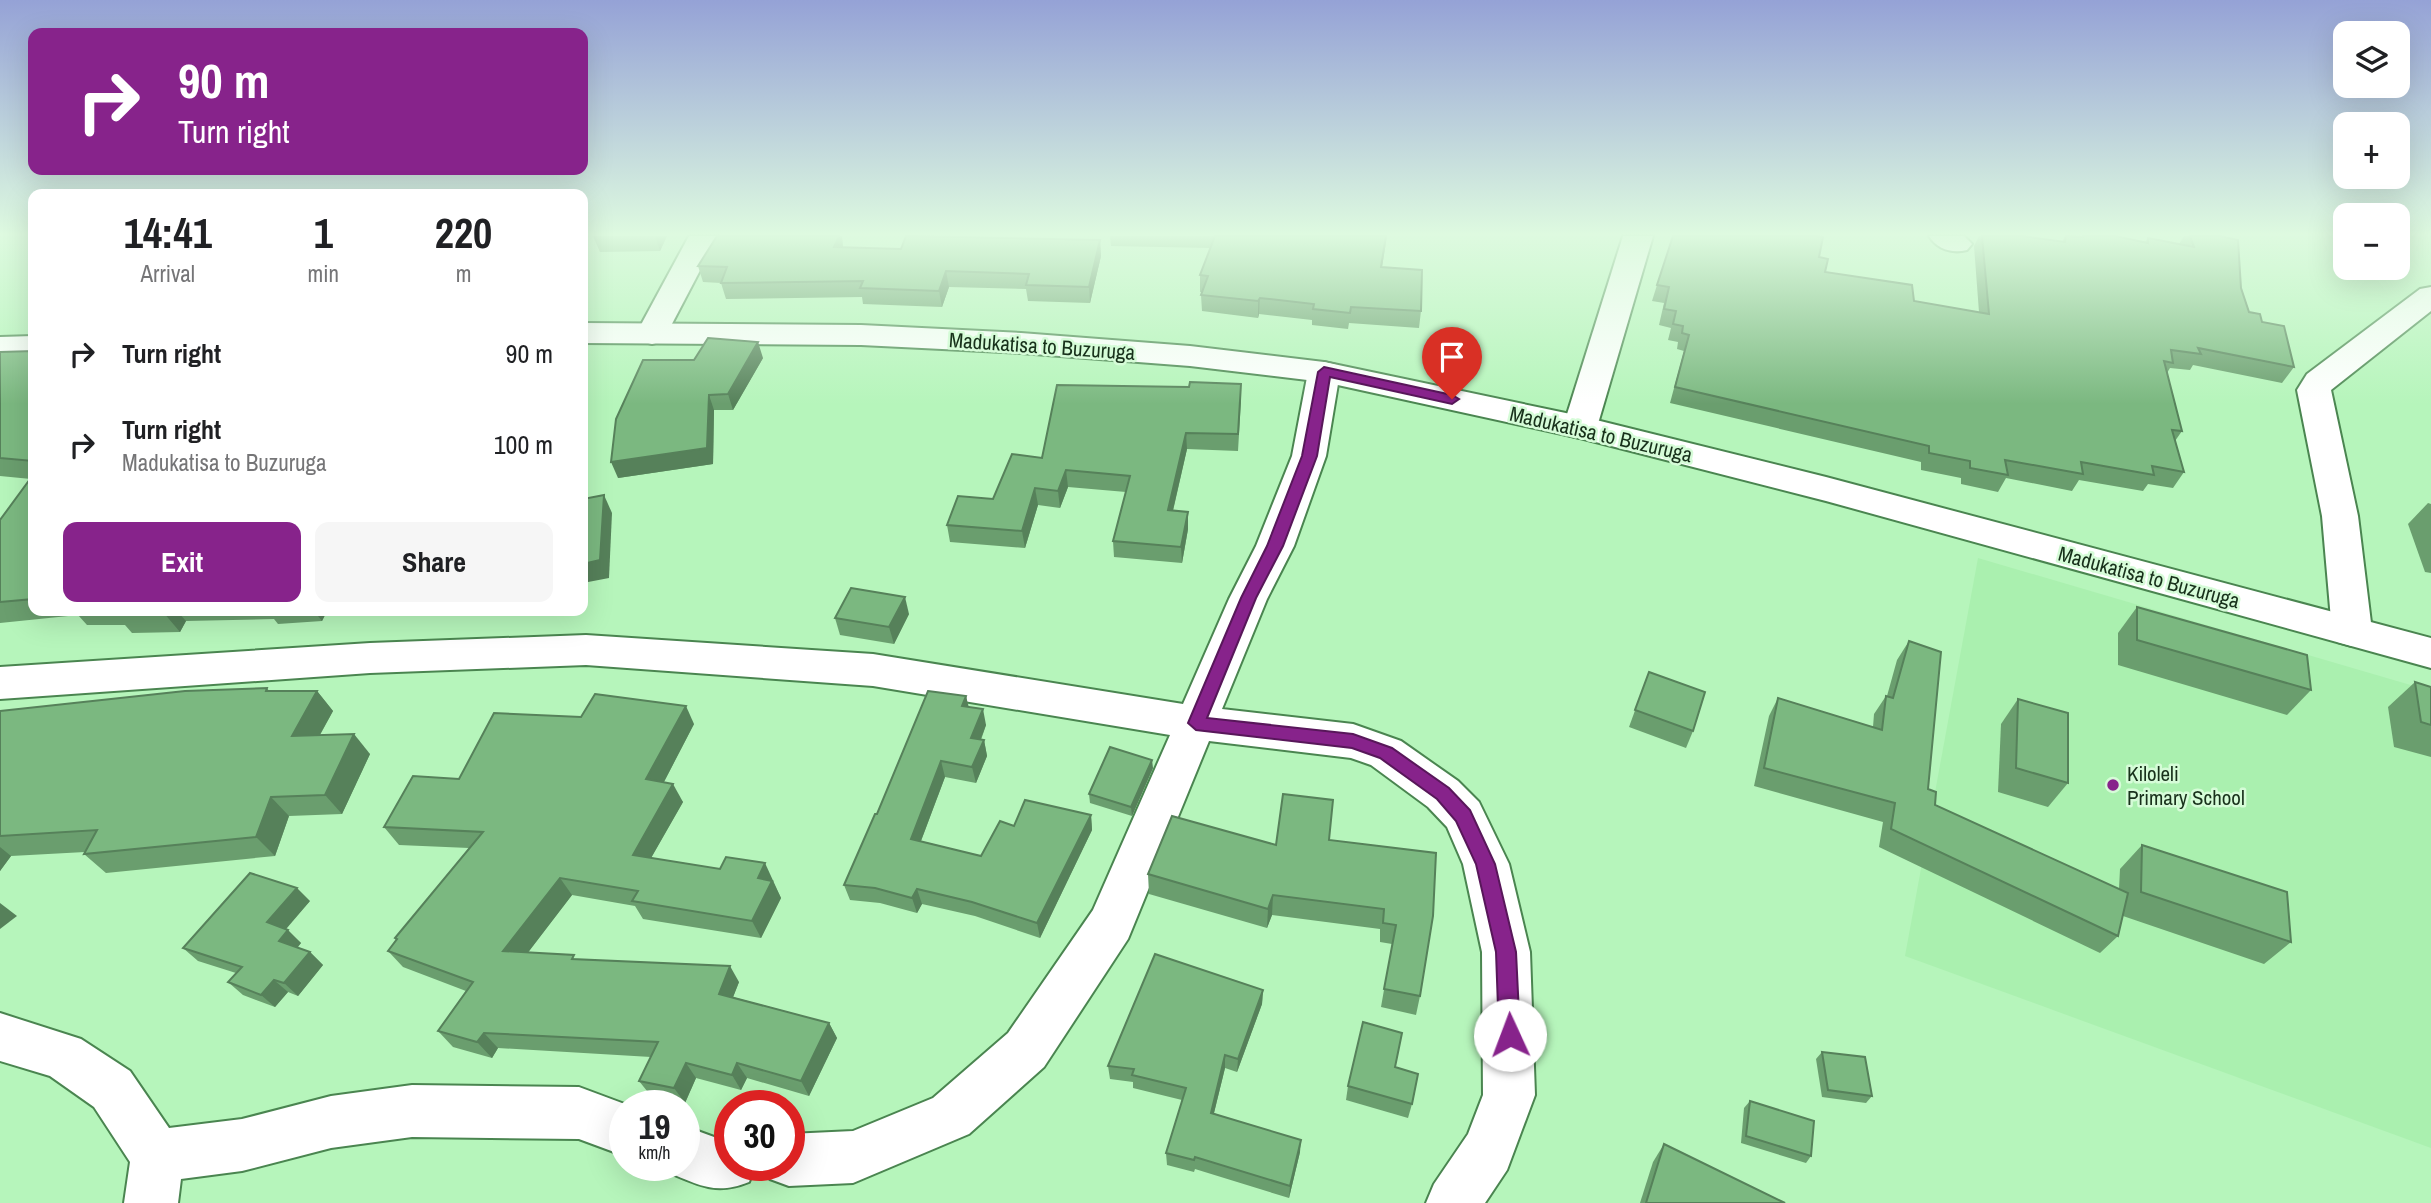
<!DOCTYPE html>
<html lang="en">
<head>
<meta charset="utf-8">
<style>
	body { margin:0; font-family:"Archivo Narrow",sans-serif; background:#f6f6f6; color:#202124; height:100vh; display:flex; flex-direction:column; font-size:26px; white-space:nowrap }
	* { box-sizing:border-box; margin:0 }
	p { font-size:23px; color:#757577 }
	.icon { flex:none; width:38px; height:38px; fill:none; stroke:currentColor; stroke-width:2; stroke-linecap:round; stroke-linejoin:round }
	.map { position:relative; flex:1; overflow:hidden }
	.panel { position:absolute; left:28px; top:189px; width:560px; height:427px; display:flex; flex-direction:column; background:#fff; border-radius:14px; box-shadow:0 7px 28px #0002 }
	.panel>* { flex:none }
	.top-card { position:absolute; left:28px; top:28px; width:560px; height:147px; border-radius:14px; box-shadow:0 7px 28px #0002; background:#87238b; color:#fff; overflow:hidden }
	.controls { position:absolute; left:2333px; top:21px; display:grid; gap:14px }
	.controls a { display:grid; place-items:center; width:77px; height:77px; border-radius:14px; background:#fff; box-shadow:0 7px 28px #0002; font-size:35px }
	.speed { position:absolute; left:609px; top:1090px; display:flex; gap:14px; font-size:35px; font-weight:700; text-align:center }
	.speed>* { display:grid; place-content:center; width:91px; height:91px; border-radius:50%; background:#fff; box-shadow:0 7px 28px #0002; line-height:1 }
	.speed small { font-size:18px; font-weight:400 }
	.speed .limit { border:10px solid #d22; background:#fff; color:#111 }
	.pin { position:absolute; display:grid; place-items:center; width:60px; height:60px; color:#fff; margin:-72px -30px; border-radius:50% 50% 50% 0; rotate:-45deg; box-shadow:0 0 7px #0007 }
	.pin .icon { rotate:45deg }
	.me { position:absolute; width:77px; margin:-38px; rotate:358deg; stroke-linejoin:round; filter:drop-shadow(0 0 5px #0008) }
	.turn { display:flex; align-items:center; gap:24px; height:147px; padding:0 35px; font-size:32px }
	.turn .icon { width:91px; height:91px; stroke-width:2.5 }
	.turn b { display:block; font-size:49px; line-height:60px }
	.eta { display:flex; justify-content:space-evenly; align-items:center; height:119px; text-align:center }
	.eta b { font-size:42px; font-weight:700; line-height:49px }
	.action { display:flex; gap:14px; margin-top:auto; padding:14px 35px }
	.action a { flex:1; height:80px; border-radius:14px; background:#87238b; color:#fff; font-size:28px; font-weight:700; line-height:80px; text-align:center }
	.action a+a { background:#f6f6f6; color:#202124 }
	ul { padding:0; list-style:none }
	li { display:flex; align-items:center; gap:21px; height:91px; padding:0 35px }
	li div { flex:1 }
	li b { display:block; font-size:26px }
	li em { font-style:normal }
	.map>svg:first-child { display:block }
	.built { fill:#aaf0af }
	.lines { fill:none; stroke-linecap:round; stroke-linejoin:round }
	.street-casing { stroke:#4a8550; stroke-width:4 }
	.secondary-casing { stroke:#4a8550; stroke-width:4 }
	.street { fill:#fff; fill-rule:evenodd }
	.secondary { fill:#fff; fill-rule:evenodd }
	.wall { fill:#6a9e6e }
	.shaded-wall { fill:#56815a }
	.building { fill:#7bb880; stroke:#56815a; stroke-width:2 }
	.route { fill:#87238b; stroke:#58175a; stroke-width:2 }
	.poi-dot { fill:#87238b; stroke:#d6fcd8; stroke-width:2.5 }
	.labels { text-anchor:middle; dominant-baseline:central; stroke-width:5; stroke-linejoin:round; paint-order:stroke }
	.street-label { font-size:21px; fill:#18311b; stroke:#d6fcd8 }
	.poi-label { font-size:21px; fill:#18311b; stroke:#d6fcd8; text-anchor:start }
</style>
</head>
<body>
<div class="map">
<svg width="2431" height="1203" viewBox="0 0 2431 1203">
	<rect width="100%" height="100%" fill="#b6f5bb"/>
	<polygon class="built" points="1978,558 2431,691 2431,1148 1905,956"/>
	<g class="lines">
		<defs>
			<g id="street">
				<polygon points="689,236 718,236 663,341 652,344 641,341 636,334"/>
				<polygon points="1623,236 1653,236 1597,427 1592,435 1580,438 1568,435 1563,427"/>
				<path d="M 1929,236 L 1964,236 L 1972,244 L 1967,250 C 1952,254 1937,249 1929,236 Z"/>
				<polygon points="2431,287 2431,311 2331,390 2358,516 2372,631 2366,642 2352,646 2338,642 2332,631 2322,516 2297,390 2307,374 2420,289"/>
				<polygon points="1324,362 1336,365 1340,372 1326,456 1294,546 1267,599 1222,709 1353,724 1401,741 1458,781 1479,802 1509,864 1530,952 1535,1095 1507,1170 1485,1203 1426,1203 1434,1184 1468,1134 1483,1095 1482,952 1463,864 1447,827 1428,807 1371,765 1351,758 1209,741 1128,939 1044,1067 969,1134 853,1183 789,1186 770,1179 765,1166 789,1166 789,1134 853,1131 933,1098 1008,1033 1093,910 1170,735 873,686 586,665 370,673 0,699 0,667 370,643 586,635 873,654 1183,704 1229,599 1256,546 1292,456 1308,372 1312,365"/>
				<polygon points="0,1013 81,1039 130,1071 169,1128 242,1119 331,1096 412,1085 579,1087 630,1106 625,1106 625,1156 579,1139 412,1137 331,1148 242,1171 181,1179 178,1203 124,1203 130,1162 94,1107 50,1076 0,1061"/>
				<path d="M 684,1126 L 714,1137 L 730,1137 L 730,1166 L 755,1166 L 749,1182 C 715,1196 697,1184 665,1171 L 663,1166 L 684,1166 Z"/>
			</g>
			<g id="secondary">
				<polygon points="583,323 861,325 1021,333 1190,346 1324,362 1580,416 1826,477 2431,638 2431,668 1826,501 1580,438 1324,382 1190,366 1021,353 861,345 583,343"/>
				<polygon points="33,336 33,356 0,357 0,337"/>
			</g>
		</defs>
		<use href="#street" class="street-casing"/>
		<use href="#secondary" class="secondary-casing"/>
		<use href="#street" class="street"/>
		<use href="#secondary" class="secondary"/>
	</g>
	<g class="wall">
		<polygon points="593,236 667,236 660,251 600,252"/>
		<polygon points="717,236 842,236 843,248 901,249 1100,240 1101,256 1090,303 1028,301 1026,289 949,287 942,307 863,304 862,297 726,299 721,283 703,282 698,266"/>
		<polygon points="1110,236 1387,236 1382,267 1421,311 1419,328 1349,323 1348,329 1312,325 1312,320 1259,314 1258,318 1202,311 1201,295 1202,292 1200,292 1200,275 1210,248 1111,246"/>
		<polygon points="1979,236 2022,236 2062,242 2065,236 2115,236 2145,242 2148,238 2179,244 2184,236 2220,236 2241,288 2249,312 2262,322 2294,367 2282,383 2193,365 2190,370 2170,368 2167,373 2182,431 2175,441 2184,472 2173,488 2148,484 2143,491 2079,480 2072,491 2006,478 1998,492 1961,484 1961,478 1921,470 1921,462 1670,403 1684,351 1677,349 1678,342 1668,340 1671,328 1659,325 1664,303 1652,301 1657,285 1819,257 1825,272 1914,301 1979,312 1974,246"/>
		<polygon points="33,351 33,611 327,611 322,621 278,624 274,619 186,621 180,632 132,633 125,625 87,625 78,615 0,623 0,520 31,479 0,476 0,352"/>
		<polygon points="763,358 733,410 714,410 713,464 618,478 694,360"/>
		<polygon points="1189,387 1241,400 1238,451 1187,449 1173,511 1188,512 1188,529 1182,563 1114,557 1113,541 1126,492 1068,487 1060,508 1038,505 1025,548 950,542 947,525 993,499 1042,458"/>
		<polygon points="2428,503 2431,504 2431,573 2425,572 2408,524"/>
		<polygon points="2137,607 2311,690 2287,715 2118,665 2118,633"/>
		<polygon points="909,614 894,644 840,635 835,618"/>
		<polygon points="1909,641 1928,789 1935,805 2119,889 2120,869 2142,845 2291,942 2264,964 2123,916 2118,936 2100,953 1879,847 1883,822 1754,786 1769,716 1778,698 1873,727 1874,714 1886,696 1887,696 1897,660"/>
		<polygon points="1649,672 1693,731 1686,748 1629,727"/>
		<polygon points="2415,682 2431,687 2431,757 2394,747 2388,707"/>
		<polygon points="267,688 269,691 317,691 333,711 320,735 370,754 342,814 289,816 275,856 106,873 84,854 85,852 11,856 0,871 0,711"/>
		<polygon points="966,696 968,707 986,725 981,740 984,740 987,756 976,783 945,777 921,841 981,856 1014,826 1091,815 1092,830 1040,938 975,916 922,904 917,913 880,903 850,900 844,885 877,814"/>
		<polygon points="2018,699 2068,783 2048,807 1998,792 2001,724"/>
		<polygon points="581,717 694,724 664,782 683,802 651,858 774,881 773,882 781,898 761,938 643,919 635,906 572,895 528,952 739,982 733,997 829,1023 837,1038 809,1096 747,1078 741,1090 696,1078 685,1103 651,1096 639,1081 651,1057 498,1048 492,1058 453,1047 438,1031 466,991 403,967 388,951 396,940 395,938 469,848 399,845 384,827 459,779"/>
		<polygon points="1153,768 1132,816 1090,803 1089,794"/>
		<polygon points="1329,840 1436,853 1420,996 1416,1015 1381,1007 1392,944 1380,942 1380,929 1272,915 1267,928 1149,894 1148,874"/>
		<polygon points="310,901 285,929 301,943 297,948 310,952 323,965 298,996 288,992 275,1007 243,995 228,982 236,973 198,961 183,948"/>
		<polygon points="1263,990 1262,1004 1237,1072 1225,1068 1214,1113 1300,1152 1289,1198 1195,1169 1194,1172 1167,1165 1166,1153 1182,1100 1133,1088 1133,1082 1110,1079 1108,1066"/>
		<polygon points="1822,1052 1872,1096 1866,1103 1822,1097 1816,1059"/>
		<polygon points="1395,1067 1412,1104 1408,1118 1346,1100 1348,1086"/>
		<polygon points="1750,1101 1811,1156 1806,1163 1741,1143 1744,1108"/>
		<polygon points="1664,1144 1785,1203 1640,1203 1653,1162"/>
	</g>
	<g class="shaded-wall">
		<polygon points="655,236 667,236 660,251"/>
		<polygon points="839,236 842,236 843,250 834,247"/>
		<polygon points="1100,240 1101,256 1090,303 1089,287"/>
		<polygon points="946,271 949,287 942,307 939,291"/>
		<polygon points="1260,298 1259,314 1258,318 1258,301"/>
		<polygon points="758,342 763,358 733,410 728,394"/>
		<polygon points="709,395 714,410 713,464 618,478 611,462"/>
		<polygon points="1186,433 1187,449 1169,527 1168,510"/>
		<polygon points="1066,470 1068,487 1060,508 1058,491"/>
		<polygon points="1035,488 1038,505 1025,548 1022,531"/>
		<polygon points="604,495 612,513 609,578 583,583 583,564"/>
		<polygon points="1188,512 1188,529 1182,563 1181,547"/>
		<polygon points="905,597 909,614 894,644 889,627"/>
		<polygon points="164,611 177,611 186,621 180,632 163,612"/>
		<polygon points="314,611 327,611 322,621"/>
		<polygon points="317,691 333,711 308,756 292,736"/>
		<polygon points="966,696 970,712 962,706"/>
		<polygon points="686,706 694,724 656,797 646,779"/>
		<polygon points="983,709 986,725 975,754 971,738"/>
		<polygon points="354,734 370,754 342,814 325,795"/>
		<polygon points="984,740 987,756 976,783 972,767"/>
		<polygon points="1152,760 1153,768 1132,816 1131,807"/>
		<polygon points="941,761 945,777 916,854 911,839"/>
		<polygon points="673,784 683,802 643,872 633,855"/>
		<polygon points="271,797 289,816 275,856 256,837"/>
		<polygon points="1091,815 1092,830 1040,938 1037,923"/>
		<polygon points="0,847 11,856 0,871"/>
		<polygon points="765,863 781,898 761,938 752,921 758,878"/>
		<polygon points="560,878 572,895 517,967 503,951"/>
		<polygon points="297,888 310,901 281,935 267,922"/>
		<polygon points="917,889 922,904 917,913 912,898"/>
		<polygon points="1273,895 1272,915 1267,928 1268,909"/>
		<polygon points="0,903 17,916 0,929"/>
		<polygon points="288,930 301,943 292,954 279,941"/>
		<polygon points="310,952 323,965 298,996 284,983"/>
		<polygon points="730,966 739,982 728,1010 719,994"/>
		<polygon points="274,980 288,992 275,1007 261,995"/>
		<polygon points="1263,990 1262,1004 1237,1072 1238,1059"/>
		<polygon points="829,1023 837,1038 809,1096 801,1081"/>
		<polygon points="484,1033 498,1048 492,1058 477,1042"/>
		<polygon points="1225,1055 1225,1068 1211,1125 1211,1113"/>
		<polygon points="686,1063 696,1078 685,1103 674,1088"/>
		<polygon points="737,1063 747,1078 741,1090 732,1075"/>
		<polygon points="1301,1140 1300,1152 1289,1198 1290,1186"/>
	</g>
	<g class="building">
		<polygon points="717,236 839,236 834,247 901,249 906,236 1100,240 1089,287 1026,285 1029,274 946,271 939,291 860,288 863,281 721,283 727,267 698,266"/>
		<polygon points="1215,236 1386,236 1381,267 1422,270 1421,311 1351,307 1350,313 1313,309 1314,304 1260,298 1258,301 1201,295 1208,276 1200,275"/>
		<polygon points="1673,236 1816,236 1823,237 1819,257 1828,259 1825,272 1912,285 1914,301 1989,314 1982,236 2022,236 2065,242 2066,236 2083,237 2083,236 2115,236 2148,243 2148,238 2194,247 2190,236 2220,236 2238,240 2241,288 2249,312 2260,314 2262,322 2284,326 2294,367 2198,348 2201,354 2171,350 2173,363 2164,361 2182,431 2172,430 2184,472 2152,466 2154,475 2081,462 2083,474 2005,460 2008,475 1970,468 1970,461 1929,453 1929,446 1675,387 1689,335 1682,333 1683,326 1673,324 1676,311 1664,309 1669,287 1657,285"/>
		<polygon points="708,338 758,342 728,394 709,395 707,448 611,462 616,419 643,360 694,360"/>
		<polygon points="33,351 33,461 0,458 0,352"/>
		<polygon points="1190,382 1241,384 1238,434 1186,433 1168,510 1188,512 1181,547 1113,541 1130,476 1066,470 1058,491 1035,488 1022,531 947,525 958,496 993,499 1012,454 1042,458 1057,385 1189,387"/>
		<polygon points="33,475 33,599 0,602 0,520"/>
		<polygon points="604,495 600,560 583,564 583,499"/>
		<polygon points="851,588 905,597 889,627 835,618"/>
		<polygon points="2137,607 2307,655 2311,690 2137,640"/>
		<polygon points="116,611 164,611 163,612 114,614"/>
		<polygon points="1909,641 1941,652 1928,789 1936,792 1935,805 2128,893 2118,936 1891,829 1895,803 1764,768 1778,698 1882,730 1886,696 1893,698"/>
		<polygon points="1649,672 1705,692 1693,731 1635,710"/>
		<polygon points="2415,682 2431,687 2431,725 2421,722"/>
		<polygon points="267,688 266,691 317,691 292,736 354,734 325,795 271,797 256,837 84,854 97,830 0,836 0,711 185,691"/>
		<polygon points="928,691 966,696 962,706 983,709 971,738 984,740 972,767 941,761 911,839 981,856 1000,821 1014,826 1025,800 1091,815 1037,923 972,902 917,889 912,898 875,888 844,885 875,814 877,814"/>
		<polygon points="595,694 686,706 646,779 673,784 633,855 720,869 726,857 765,863 758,878 772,881 752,921 632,901 638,891 560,878 503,951 574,955 572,959 730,966 719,994 829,1023 801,1081 737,1063 732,1075 686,1063 674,1088 639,1081 658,1042 484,1033 477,1042 438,1031 473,982 388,951 397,939 395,938 483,832 384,827 413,776 459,779 494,713 581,717"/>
		<polygon points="2018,699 2068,713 2068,783 2016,768"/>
		<polygon points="1110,747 1152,760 1131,807 1089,794"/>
		<polygon points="1283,794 1333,800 1329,840 1436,853 1433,916 1420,996 1384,989 1396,925 1383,923 1384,909 1273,895 1268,909 1148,874 1172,816 1276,845"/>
		<polygon points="2142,845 2287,892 2291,942 2141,892"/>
		<polygon points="250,873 297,888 267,922 288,930 279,941 310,952 284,983 274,980 261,995 228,982 242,967 183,948"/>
		<polygon points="1155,954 1263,990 1238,1059 1225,1055 1211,1113 1301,1140 1290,1186 1195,1157 1194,1160 1166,1153 1186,1088 1132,1075 1134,1069 1108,1066"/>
		<polygon points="1363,1022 1402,1033 1395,1067 1418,1074 1412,1104 1348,1086"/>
		<polygon points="1822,1052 1865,1057 1872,1096 1828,1090"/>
		<polygon points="1750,1101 1814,1121 1811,1156 1746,1136"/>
		<polygon points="1664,1144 1785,1203 1646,1203"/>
	</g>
	<linearGradient id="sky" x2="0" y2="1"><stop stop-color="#95a2d6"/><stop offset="0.58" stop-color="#defae0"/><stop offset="1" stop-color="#defae0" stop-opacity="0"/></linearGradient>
	<rect width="2431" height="404" fill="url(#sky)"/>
	<polygon class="route" points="1324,367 1452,395 1459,399 1452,404 1330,377 1317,456 1283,546 1256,598 1207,718 1353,734 1392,748 1449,788 1470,810 1495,864 1516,952 1520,1035 1517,1042 1510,1044 1502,1042 1499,1035 1496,952 1476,864 1456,821 1437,799 1380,758 1352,748 1196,730 1188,723 1241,598 1267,546 1302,456 1318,372"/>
	<circle class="poi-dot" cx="2113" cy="785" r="7"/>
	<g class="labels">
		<g class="street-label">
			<text transform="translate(1042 346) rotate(4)">Madukatisa to Buzuruga</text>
			<text transform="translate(1601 434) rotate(13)">Madukatisa to Buzuruga</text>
			<text transform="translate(2149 577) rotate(15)">Madukatisa to Buzuruga</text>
		</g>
		<g class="poi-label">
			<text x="2127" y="773">Kiloleli<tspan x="2127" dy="24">Primary School</tspan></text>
		</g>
	</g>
</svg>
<div class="controls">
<a><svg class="icon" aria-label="layers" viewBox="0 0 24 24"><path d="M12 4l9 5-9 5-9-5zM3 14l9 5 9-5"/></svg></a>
<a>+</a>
<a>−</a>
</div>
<div class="speed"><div>19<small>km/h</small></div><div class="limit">30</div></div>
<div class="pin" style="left:1452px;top:399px;background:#d93025"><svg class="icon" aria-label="arrive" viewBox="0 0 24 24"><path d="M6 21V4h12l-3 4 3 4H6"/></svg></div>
<svg class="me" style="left:1510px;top:1035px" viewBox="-20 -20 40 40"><circle r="19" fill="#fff"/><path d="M0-13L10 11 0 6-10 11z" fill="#87238b"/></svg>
<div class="top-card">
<div class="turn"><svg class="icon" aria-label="right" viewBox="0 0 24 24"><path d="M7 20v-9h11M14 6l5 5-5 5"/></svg><div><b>90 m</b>Turn right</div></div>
</div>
<section class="panel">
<div class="eta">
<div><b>14:41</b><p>Arrival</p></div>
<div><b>1</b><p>min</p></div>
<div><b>220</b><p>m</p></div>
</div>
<ul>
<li><svg class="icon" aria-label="right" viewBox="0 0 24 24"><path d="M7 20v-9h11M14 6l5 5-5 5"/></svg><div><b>Turn right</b></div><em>90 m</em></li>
<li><svg class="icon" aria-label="right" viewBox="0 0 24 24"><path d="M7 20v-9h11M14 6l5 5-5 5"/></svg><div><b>Turn right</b><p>Madukatisa to Buzuruga</p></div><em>100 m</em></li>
</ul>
<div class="action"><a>Exit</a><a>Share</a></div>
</section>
</div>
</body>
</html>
